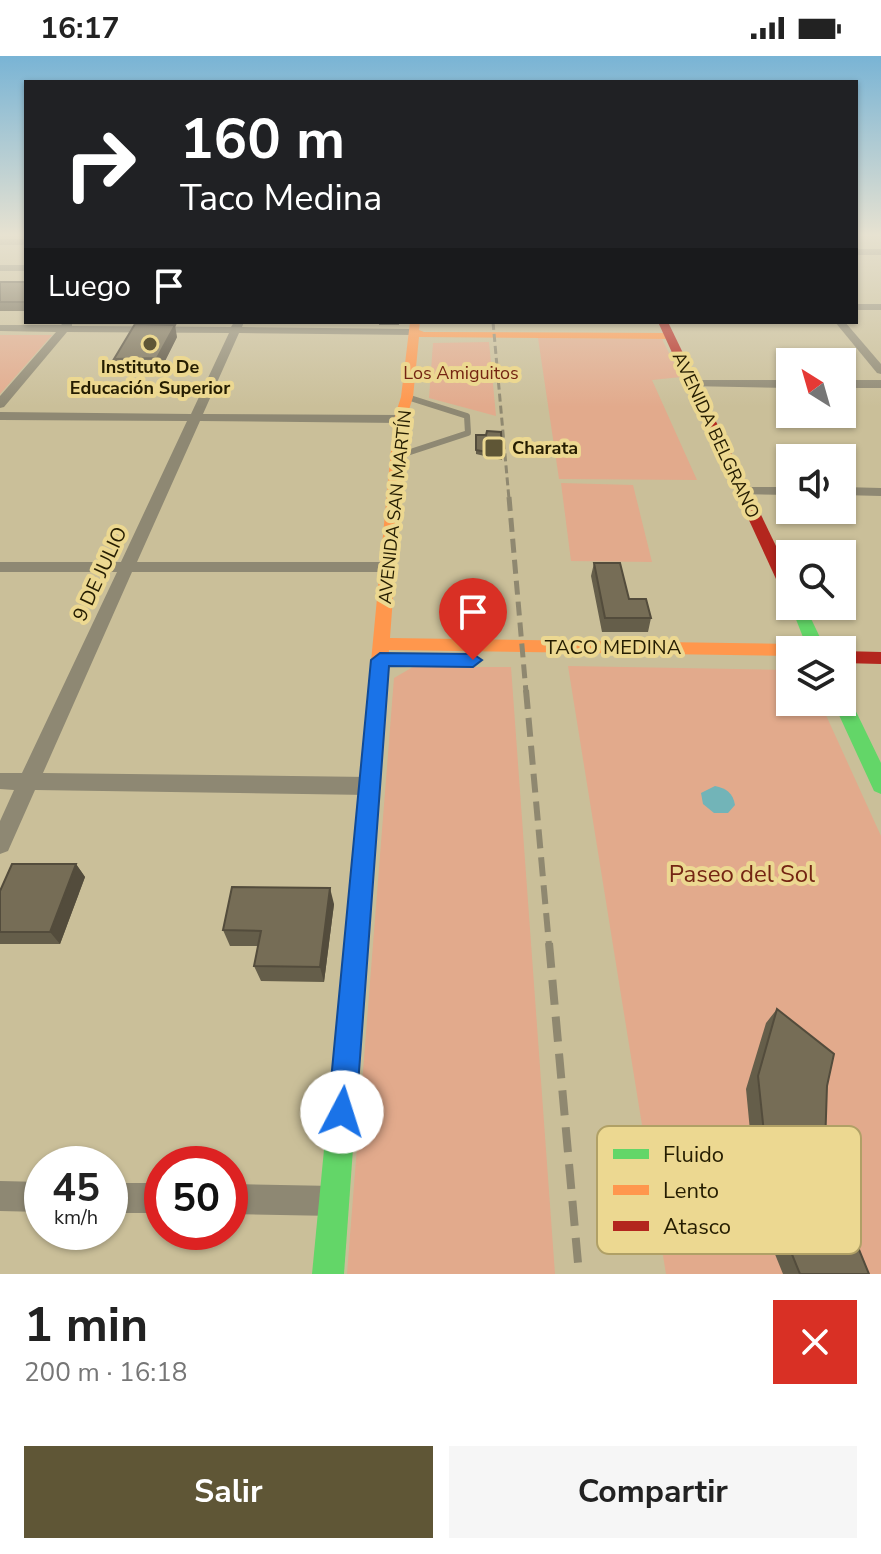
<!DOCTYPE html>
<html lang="es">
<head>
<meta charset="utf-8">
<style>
	body { margin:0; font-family:"Nunito Sans",sans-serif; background:#f6f6f6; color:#222; height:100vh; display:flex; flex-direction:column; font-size:30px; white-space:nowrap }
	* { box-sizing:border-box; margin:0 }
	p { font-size:26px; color:#767676 }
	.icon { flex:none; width:44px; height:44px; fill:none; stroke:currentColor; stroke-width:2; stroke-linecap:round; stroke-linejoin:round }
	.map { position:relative; height:1218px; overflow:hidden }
	.drawer { display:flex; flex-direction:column; background:#fff; flex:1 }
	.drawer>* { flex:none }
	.banner { position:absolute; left:24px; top:24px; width:834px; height:244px; border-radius:0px; box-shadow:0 2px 6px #0004; background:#202124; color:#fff; overflow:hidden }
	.needle { width:52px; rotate:323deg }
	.fabs { position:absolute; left:776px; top:292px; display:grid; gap:16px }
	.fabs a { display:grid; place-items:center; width:80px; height:80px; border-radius:0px; background:#fff; box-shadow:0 2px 6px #0004; font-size:40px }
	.speed { position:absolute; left:24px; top:1090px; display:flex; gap:16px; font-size:40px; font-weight:700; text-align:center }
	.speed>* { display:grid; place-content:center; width:104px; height:104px; border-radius:50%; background:#fff; box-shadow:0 2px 6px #0004; line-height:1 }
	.speed small { font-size:20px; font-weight:400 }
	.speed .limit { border:12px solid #d22; background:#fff; color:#111 }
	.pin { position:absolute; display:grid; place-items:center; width:68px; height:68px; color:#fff; margin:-82px -34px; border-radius:50% 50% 50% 0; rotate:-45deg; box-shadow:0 0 8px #0007 }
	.pin .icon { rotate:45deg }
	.me { position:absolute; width:88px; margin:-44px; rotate:5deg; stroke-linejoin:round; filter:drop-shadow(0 0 6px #0008) }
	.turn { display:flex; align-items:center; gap:28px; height:168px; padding:0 24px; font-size:36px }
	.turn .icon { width:104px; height:104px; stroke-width:2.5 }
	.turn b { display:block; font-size:56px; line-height:68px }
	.then { display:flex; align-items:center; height:76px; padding:0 24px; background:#0003; gap:16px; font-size:30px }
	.round { display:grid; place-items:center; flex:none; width:84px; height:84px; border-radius:0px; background:#f6f6f6 }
	.head { display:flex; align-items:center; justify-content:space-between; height:136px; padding:0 24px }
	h1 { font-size:48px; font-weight:700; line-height:60px }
	.button { display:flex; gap:16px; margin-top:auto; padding:16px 24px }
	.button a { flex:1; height:92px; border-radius:0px; background:#5f5636; color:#fff; font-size:32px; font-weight:700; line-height:92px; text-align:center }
	.button a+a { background:#f6f6f6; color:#222 }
	.status { display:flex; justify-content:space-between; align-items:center; height:56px; padding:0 40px; background:#fff; direction:ltr }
	.status svg { height:22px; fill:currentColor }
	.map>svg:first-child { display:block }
	.green { fill:#e2aa8c }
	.water { fill:#72b4b8 }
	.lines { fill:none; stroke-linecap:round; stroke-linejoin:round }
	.lane { stroke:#8e8873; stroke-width:6 }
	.street { fill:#8e8873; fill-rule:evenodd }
	.fast { fill:#63d668; fill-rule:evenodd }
	.slow { fill:#ff974d; fill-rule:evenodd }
	.jam { fill:#b3261e; fill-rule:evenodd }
	.rail-far3 { stroke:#8f8870; stroke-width:3; stroke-dasharray:8 4; stroke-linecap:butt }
	.rail-far2 { stroke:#8f8870; stroke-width:5; stroke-dasharray:14 7; stroke-linecap:butt }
	.rail-far1 { stroke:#8f8870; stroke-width:6; stroke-dasharray:19 9; stroke-linecap:butt }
	.rail { stroke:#8f8870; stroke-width:8; stroke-dasharray:25 12; stroke-linecap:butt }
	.wall { fill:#655e4a }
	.shaded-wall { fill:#534c3c }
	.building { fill:#766d56; stroke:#534c3c; stroke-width:2 }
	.route { fill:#1a73e8; stroke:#114b97; stroke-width:2 }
	.poi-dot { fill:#5f5636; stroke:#ecd891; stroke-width:3 }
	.labels { text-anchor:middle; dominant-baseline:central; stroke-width:8; stroke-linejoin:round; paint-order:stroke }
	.far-poi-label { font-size:18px; font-weight:bold; fill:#251d01; stroke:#ecd891 }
	.far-park-label { font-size:18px; fill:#742513; stroke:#ecd891 }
	.far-street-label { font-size:18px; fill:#251d01; stroke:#ecd891 }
	.street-label { font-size:20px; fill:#251d01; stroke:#ecd891 }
	.near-park-label { font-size:24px; fill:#742513; stroke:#ecd891 }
	.key { fill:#ecd891; stroke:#b0a066; stroke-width:2 }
	.key-label { font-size:22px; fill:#251d01 }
</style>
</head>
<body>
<div class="status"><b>16:17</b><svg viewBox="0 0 49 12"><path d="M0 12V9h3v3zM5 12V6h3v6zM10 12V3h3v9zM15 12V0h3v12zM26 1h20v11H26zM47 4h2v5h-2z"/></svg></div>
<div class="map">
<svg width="881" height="1218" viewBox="0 0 881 1218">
	<rect width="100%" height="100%" fill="#cabf99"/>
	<g class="green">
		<polygon points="0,279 52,279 0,338"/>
		<polygon points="538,282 662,283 681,321 652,324 697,424 559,423"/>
		<polygon points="489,286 496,360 429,342 433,287"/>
		<polygon points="561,427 633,429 652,506 571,505"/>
		<polygon points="568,610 788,614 790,646 820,646 881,780 881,1218 666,1218"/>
		<polygon points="413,611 511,611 555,1218 347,1218 394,622"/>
	</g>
	<path class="water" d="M 715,730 C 726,732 733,737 735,749 L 728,757 L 714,757 L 703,748 L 701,737 Z"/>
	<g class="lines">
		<polyline class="lane" points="398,400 468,377 467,360 407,341"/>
		<g class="street">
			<rect x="0" y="183" width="26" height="6"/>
			<rect x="856" y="193" width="25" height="6"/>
			<rect x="0" y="209" width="26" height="6"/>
			<rect x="856" y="248" width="25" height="6"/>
			<polygon points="64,266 72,266 72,270 231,271 234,266 244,266 242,271 415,273 420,276 415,279 239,277 203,358 400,359 406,363 400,367 200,365 137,506 387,506 395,511 387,516 132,516 43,717 369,721 376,724 379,730 376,736 369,739 35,734 8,795 0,798 0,765 14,734 0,733 0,717 22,717 117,516 0,516 0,506 121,506 187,365 0,364 0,356 191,358 229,277 67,276 4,351 0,352 0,340 56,276 0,275 0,269 61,269"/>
			<polygon points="835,266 845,266 881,308 881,318 877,317"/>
			<polygon points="692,324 790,324 790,332 688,330 688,326"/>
			<rect x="842" y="324" width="39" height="8"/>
			<polygon points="742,431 790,431 790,439 737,438 737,432"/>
			<polygon points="842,431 881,432 881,440 842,439"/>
			<polygon points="0,1125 42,1126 42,1156 0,1155"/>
			<rect x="110" y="1127" width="52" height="30"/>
			<polygon points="230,1128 334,1130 345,1134 349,1145 345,1156 334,1160 230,1158"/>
		</g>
		<g class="fast">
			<polygon points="790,548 805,550 826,594 808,594"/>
			<polygon points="842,639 849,641 881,707 881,738 874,735 833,646 842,646"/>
			<polygon points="376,641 383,643 385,648 344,1218 312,1218 367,648 369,643"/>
		</g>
		<polygon class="slow" points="410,266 420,266 419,274 424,276 669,277 674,280 669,283 419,281 413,341 406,363 390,582 795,588 804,594 790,594 790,600 389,594 385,648 383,653 369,653 367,648 394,363 401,341"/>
		<g class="jam">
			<polygon points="658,266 668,266 790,519 790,541 782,536"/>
			<polygon points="842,595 881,596 881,608 842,607"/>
		</g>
		<polyline class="rail-far3" points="493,266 509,443"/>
		<polyline class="rail-far2" points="509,441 526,636"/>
		<polyline class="rail-far1" points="526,634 549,889"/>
		<polyline class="rail" points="549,887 579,1218"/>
	</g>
	<g class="wall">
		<rect x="0" y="226" width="26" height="29"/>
		<polygon points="113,266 173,266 172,268"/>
		<rect x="379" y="266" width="20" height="3"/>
		<polygon points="177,281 160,315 117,315 114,303"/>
		<polygon points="476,379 502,399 502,404 476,398"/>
		<polygon points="594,507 629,543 651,562 648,576 602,576 591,520"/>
		<polygon points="76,808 85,821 60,888 0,888 0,835"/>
		<polygon points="334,848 324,926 261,925 254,910 258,890 230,890 223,874"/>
		<polygon points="777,953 827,1030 825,1090 844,1157 869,1218 783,1218 766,1176 753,1106 746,1033 766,967"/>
	</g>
	<g class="shaded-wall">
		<polygon points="175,269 177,281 160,315 157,302"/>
		<polygon points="76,808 85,821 60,888 50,876"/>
		<polygon points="330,832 334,848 324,926 320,911"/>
	</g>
	<g class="building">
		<rect x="0" y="226" width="26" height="20"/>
		<polygon points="135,268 175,269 157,302 114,303"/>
		<polygon points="487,375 501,376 502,399 476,394 476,379 486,379"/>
		<polygon points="594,507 620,507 629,543 646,543 651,562 605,562"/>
		<polygon points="12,808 76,808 50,876 0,876 0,835"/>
		<polygon points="232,831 330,832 320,911 254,910 261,875 223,874"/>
		<polygon points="777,953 834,998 827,1030 825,1090 844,1157 869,1218 800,1218 780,1169 766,1096 758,1020"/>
	</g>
	<linearGradient id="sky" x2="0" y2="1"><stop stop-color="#79b4d5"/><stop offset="0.51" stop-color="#e7e2d1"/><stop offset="1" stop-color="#e7e2d1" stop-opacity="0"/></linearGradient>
	<rect width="881" height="351" fill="url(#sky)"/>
	<polygon class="route" points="380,597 473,598 482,604 473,611 389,610 356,1056 352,1066 342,1070 332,1066 328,1056 371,604"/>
	<g class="poi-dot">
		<circle cx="150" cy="288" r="8"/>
		<rect x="484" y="382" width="20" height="20" rx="4"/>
	</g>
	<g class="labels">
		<g class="far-poi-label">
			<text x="150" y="311">Instituto De<tspan x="150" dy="21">Educación Superior</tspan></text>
			<text x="512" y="392" text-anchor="start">Charata</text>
		</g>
		<g class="far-park-label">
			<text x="461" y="317">Los Amiguitos</text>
		</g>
		<g class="far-street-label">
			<text transform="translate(716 379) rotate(65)">AVENIDA BELGRANO</text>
			<text transform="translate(395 451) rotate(-84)">AVENIDA SAN MARTÍN</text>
		</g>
		<g class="street-label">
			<text transform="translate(100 518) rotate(-65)">9 DE JULIO</text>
			<text x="613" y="591">TACO MEDINA</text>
		</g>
		<g class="near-park-label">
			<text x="742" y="818">Paseo del Sol</text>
		</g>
	</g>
	<rect x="597" y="1070" width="264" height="128" rx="12" class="key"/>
	<rect x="613" y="1093" width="36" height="10" fill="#63d668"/>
	<rect x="613" y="1129" width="36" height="10" fill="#ff974d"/>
	<rect x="613" y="1165" width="36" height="10" fill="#b3261e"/>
	<g class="key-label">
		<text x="663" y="1106">Fluido</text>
		<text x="663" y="1142">Lento</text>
		<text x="663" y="1178">Atasco</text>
	</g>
</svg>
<div class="fabs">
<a><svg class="needle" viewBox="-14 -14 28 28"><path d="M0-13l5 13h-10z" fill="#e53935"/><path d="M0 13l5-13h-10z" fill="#767676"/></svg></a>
<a><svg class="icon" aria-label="sound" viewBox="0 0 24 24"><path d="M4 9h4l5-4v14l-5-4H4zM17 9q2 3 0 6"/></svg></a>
<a><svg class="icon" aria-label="search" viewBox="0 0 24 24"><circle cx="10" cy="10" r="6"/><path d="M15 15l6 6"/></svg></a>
<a><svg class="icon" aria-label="layers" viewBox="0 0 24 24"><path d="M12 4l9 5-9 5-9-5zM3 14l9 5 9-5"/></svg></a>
</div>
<div class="speed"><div>45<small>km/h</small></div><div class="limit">50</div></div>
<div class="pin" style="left:473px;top:604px;background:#d93025"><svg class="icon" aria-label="arrive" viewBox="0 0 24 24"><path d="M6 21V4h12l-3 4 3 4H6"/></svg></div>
<svg class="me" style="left:342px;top:1056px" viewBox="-20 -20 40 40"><circle r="19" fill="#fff"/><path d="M0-13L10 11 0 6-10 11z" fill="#1a73e8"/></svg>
<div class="banner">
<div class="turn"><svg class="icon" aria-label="right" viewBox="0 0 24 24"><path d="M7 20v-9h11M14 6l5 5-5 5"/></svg><div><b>160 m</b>Taco Medina</div></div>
<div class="then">Luego<svg class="icon" aria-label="arrive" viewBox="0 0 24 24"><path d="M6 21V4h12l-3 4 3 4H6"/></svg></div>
</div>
</div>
<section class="drawer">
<div class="head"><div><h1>1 min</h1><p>200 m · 16:18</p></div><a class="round" style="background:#d93025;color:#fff"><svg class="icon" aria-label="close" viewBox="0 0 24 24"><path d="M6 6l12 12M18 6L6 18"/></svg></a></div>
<div class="button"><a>Salir</a><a>Compartir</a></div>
</section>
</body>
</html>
